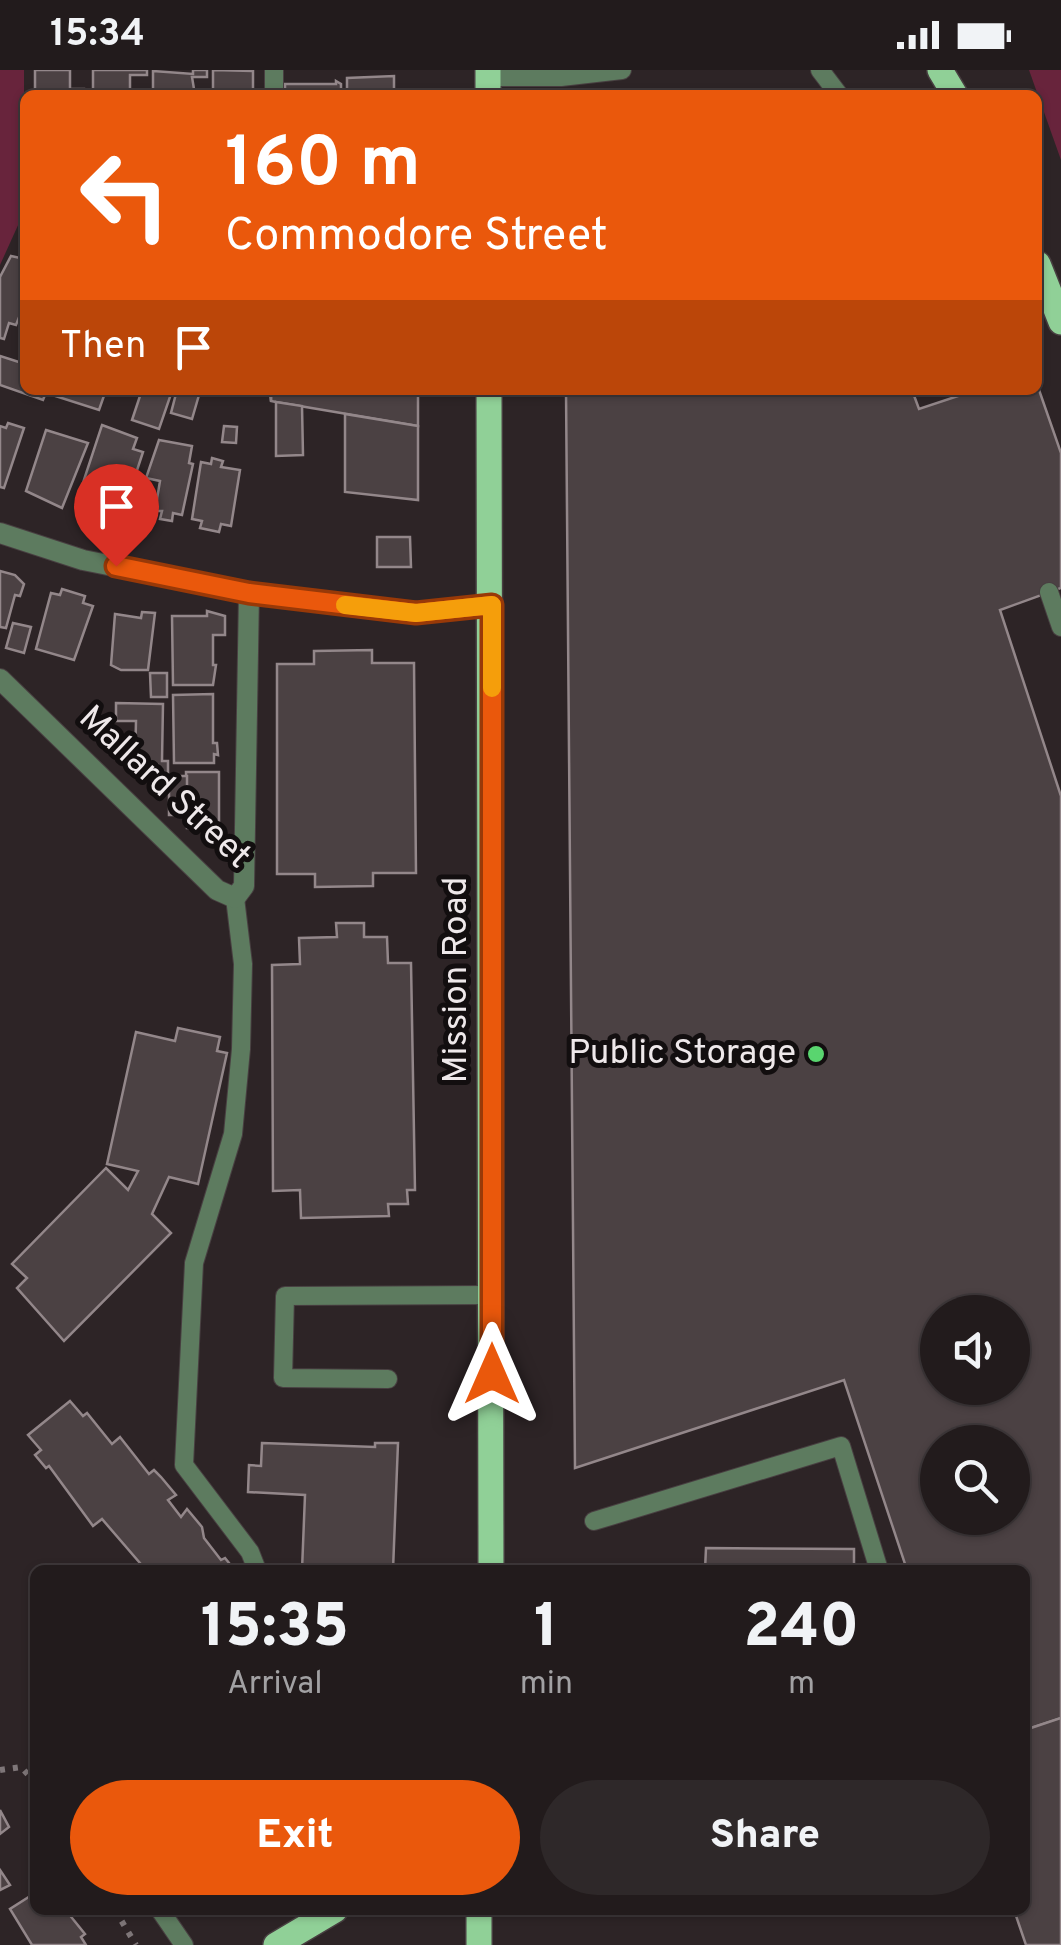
<!DOCTYPE html>
<html lang="en">
<head>
<meta charset="utf-8">
<style>
	body { margin:0; font-family:Overpass,sans-serif; background:#2e2829; color:#f1f3f6; height:100vh; display:flex; flex-direction:column; font-size:38px; white-space:nowrap }
	* { box-sizing:border-box; margin:0 }
	p { font-size:32px; color:#a2a1a3 }
	.icon { flex:none; width:55px; height:55px; fill:none; stroke:currentColor; stroke-width:2; stroke-linecap:round; stroke-linejoin:round }
	.map { position:relative; flex:1; overflow:hidden }
	.sheet { position:absolute; left:30px; top:1495px; width:1000px; height:350px; display:flex; flex-direction:column; background:#221b1c; border-radius:15px; box-shadow:0 2px 8px #0004,0 0 0 2px #3f393b }
	.sheet>* { flex:none }
	.top-card { position:absolute; left:20px; top:20px; width:1022px; height:305px; border-radius:15px; box-shadow:0 2px 8px #0004,0 0 0 2px #3f393b; background:#ea580c; color:#fff; overflow:hidden }
	.tools { position:absolute; left:920px; top:1225px; display:grid; gap:20px }
	.tools a { display:grid; place-items:center; width:110px; height:110px; border-radius:50%; background:#221b1c; box-shadow:0 2px 8px #0004,0 0 0 2px #3f393b; font-size:50px }
	.pin { position:absolute; display:grid; place-items:center; width:85px; height:85px; color:#fff; margin:-102px -42px; border-radius:50% 50% 50% 0; rotate:-45deg; box-shadow:0 0 10px #0007 }
	.pin .icon { rotate:45deg }
	.me { position:absolute; width:110px; margin:-55px; rotate:0deg; stroke-linejoin:round; filter:drop-shadow(0 0 8px #0008) }
	.turn { display:flex; align-items:center; gap:35px; height:210px; padding:0 40px; font-size:45px }
	.turn .icon { width:130px; height:130px; stroke-width:2.5 }
	.turn b { display:block; font-size:70px; line-height:85px }
	.then { display:flex; align-items:center; height:95px; padding:0 40px; background:#0003; gap:20px; font-size:38px }
	.eta { display:flex; justify-content:space-evenly; align-items:center; height:170px; text-align:center }
	.eta b { font-size:60px; font-weight:800; line-height:70px }
	.primary-button { display:flex; gap:20px; margin-top:auto; padding:20px 40px }
	.primary-button a { flex:1; height:115px; border-radius:60px; background:#ea580c; color:#fff; font-size:40px; font-weight:800; line-height:115px; text-align:center }
	.primary-button a+a { background:#2e2829; color:#f1f3f6 }
	.status { display:flex; justify-content:space-between; align-items:center; height:70px; padding:0 50px; background:#221b1c; direction:ltr }
	.status svg { height:28px; fill:currentColor }
	.map>svg:first-child { display:block }
	.green { fill:#68243c }
	.building { fill:#4b4143; stroke:#93878a; stroke-width:2.5; fill-rule:evenodd }
	.lines { fill:none; stroke-linecap:round; stroke-linejoin:round }
	.service-casing { stroke:#483f41; stroke-width:20 }
	.minor-casing { stroke:#483f41; stroke-width:22 }
	.primary-casing { stroke:#483f41; stroke-width:28 }
	.path { stroke:#7e7678; stroke-width:6; stroke-dasharray:5 8; stroke-linecap:butt }
	.service { stroke:#5d7b5f; stroke-width:18 }
	.minor { stroke:#5d7b5f; stroke-width:20 }
	.primary { stroke:#90d097; stroke-width:25 }
	.route-casing { stroke:#983908; stroke-width:25 }
	.route { stroke:#ea580c; stroke-width:18 }
	.slow { stroke:#f59e0b; stroke-width:18 }
	.poi-dot { fill:#59d56f; stroke:#120e0f; stroke-width:4 }
	.labels { text-anchor:middle; dominant-baseline:central; stroke-width:10; stroke-linejoin:round; paint-order:stroke }
	.street-label { font-size:35px; fill:#eee8ea; stroke:#120e0f }
	.poi-label { font-size:35px; fill:#eee8ea; stroke:#120e0f; text-anchor:end }
</style>
</head>
<body>
<div class="status"><b>15:34</b><svg viewBox="0 0 49 12"><path d="M0 12V9h3v3zM5 12V6h3v6zM10 12V3h3v9zM15 12V0h3v12zM26 1h20v11H26zM47 4h2v5h-2z"/></svg></div>
<div class="map">
<svg width="1061" height="1875" viewBox="0 0 1061 1875">
	<rect width="100%" height="100%" fill="#2d2426"/>
	<g class="green">
		<polygon points="0,0 24,0 24,142 0,195"/>
		<polygon points="1029,0 1061,0 1061,90"/>
	</g>
	<g class="building">
		<polygon points="35,0 70,0 70,19 84,19 84,25 35,25"/>
		<polygon points="93,0 147,0 147,5 130,5 130,25 93,25"/>
		<polygon points="193,0 207,0 207,7 192,7 195,25 153,25 153,1 193,4"/>
		<polygon points="213,0 253,1 253,25 213,25"/>
		<polygon points="394,6 394,25 347,25 347,8"/>
		<polygon points="336,11 341,14 341,25 285,25 285,14 336,14"/>
		<polygon points="11,186 25,189 25,232 16,255 9,253 4,269 0,268 0,207"/>
		<polygon points="0,286 25,294 25,320 47,320 43,330 0,315"/>
		<path d="M 1038,317 L 1061,383 L 1061,518 L 1000,540 L 1061,726 L 1061,1648 L 1025,1660 L 1025,1500 L 907,1500 L 844,1310 L 575,1398 L 566,320 L 912,320 L 919,339 L 976,320 ZM 938,1242 L 1012,1242 L 1012,1318 L 938,1318 ZM 938,1372 L 1012,1372 L 1012,1448 L 938,1448 Z"/>
		<polygon points="51,320 106,320 99,340 49,324"/>
		<polygon points="142,320 171,324 159,359 132,350"/>
		<polygon points="177,320 199,325 192,349 171,343"/>
		<polygon points="271,320 418,320 418,356 276,332 271,331"/>
		<polygon points="271,320 271,331 270,324 212,321"/>
		<polygon points="276,332 302,336 303,385 276,386"/>
		<polygon points="345,344 418,356 418,430 345,422"/>
		<polygon points="8,353 24,358 4,418 0,417 0,356 6,358"/>
		<polygon points="102,355 137,368 133,379 143,382 121,449 76,434"/>
		<polygon points="224,356 237,357 236,373 222,372"/>
		<polygon points="46,360 88,373 62,438 26,421"/>
		<polygon points="159,370 192,376 189,393 193,394 182,445 173,443 172,451 160,449 162,441 155,441 160,411 146,408"/>
		<polygon points="212,388 223,391 221,397 240,400 231,456 221,454 219,462 200,458 202,451 192,449 201,392 211,394"/>
		<polygon points="377,467 410,467 411,497 377,497"/>
		<polygon points="0,501 15,505 24,514 20,526 15,525 6,558 0,557"/>
		<polygon points="62,519 85,526 83,533 93,536 74,590 36,579 51,523 60,525"/>
		<polygon points="207,541 225,546 225,565 213,565 213,595 216,595 213,615 173,615 172,546 207,546"/>
		<polygon points="142,542 155,543 148,600 121,600 111,595 115,544 141,548"/>
		<polygon points="13,553 31,557 24,583 6,578"/>
		<polygon points="372,580 372,593 414,593 416,803 373,803 373,816 315,817 315,804 277,804 277,594 314,594 314,581"/>
		<polygon points="150,603 167,603 167,627 151,627"/>
		<polygon points="213,624 213,673 217,673 218,685 214,684 214,693 174,693 173,625"/>
		<polygon points="116,633 163,634 162,691 168,691 168,709 159,703 158,695 135,694 136,651 116,651"/>
		<polygon points="186,702 219,702 219,758 187,758"/>
		<rect x="169" y="706" width="18" height="39"/>
		<polygon points="336,853 364,853 364,867 387,867 388,893 411,893 415,1120 407,1120 408,1134 388,1134 389,1146 301,1148 300,1120 273,1121 272,895 300,894 299,868 337,867"/>
		<polygon points="178,958 220,967 217,981 227,983 198,1114 169,1107 152,1144 171,1163 64,1271 17,1218 27,1208 12,1194 106,1098 128,1120 138,1101 107,1094 136,962 175,971"/>
		<polygon points="70,1331 83,1346 87,1343 112,1374 120,1367 149,1404 154,1400 161,1407 176,1425 168,1430 181,1447 187,1439 202,1457 204,1468 221,1490 225,1488 229,1493 226,1500 146,1500 102,1449 93,1456 49,1396 46,1398 35,1385 41,1380 28,1365"/>
		<polygon points="262,1373 375,1377 375,1373 398,1373 393,1500 302,1500 305,1425 248,1422 249,1395 261,1396"/>
		<polygon points="706,1478 854,1479 854,1500 705,1500"/>
		<polygon points="1061,1648 1061,1875 1026,1875 1014,1840 1025,1840 1025,1660"/>
		<polygon points="0,1740 9,1757 0,1764"/>
		<polygon points="0,1800 10,1815 0,1820"/>
		<polygon points="35,1823 35,1840 72,1840 68,1843 85,1864 81,1867 86,1875 32,1875 10,1839"/>
	</g>
	<g class="lines">
		<defs>
			<g id="service">
				<polyline points="274,0 274,25"/>
				<polyline points="820,0 839,25"/>
				<polyline points="488,7 561,7 622,0"/>
				<polyline points="1049,522 1061,557"/>
				<polyline points="235,828 243,894 241,979 233,1064 194,1193 184,1395 250,1482 257,1500"/>
				<polyline points="388,1309 283,1308 285,1226 492,1225"/>
				<polyline points="594,1451 841,1376 879,1500"/>
				<polyline points="160,1840 184,1875"/>
			</g>
			<g id="minor">
				<polyline points="0,463 83,490 249,523 416,543 492,535"/>
				<polyline points="0,609 217,820 235,828 244,816 249,523"/>
			</g>
			<g id="primary">
				<polyline points="940,0 955,25"/>
				<polyline points="488,25 488,0"/>
				<polyline points="1038,194 1061,252"/>
				<polyline points="489,320 491,1500"/>
				<polyline points="276,1875 335,1840"/>
				<polyline points="479,1875 479,1840"/>
			</g>
		</defs>
		<use href="#service" class="service-casing"/>
		<use href="#minor" class="minor-casing"/>
		<use href="#primary" class="primary-casing"/>
		<g class="path">
			<polyline points="0,1700 21,1697 35,1712"/>
			<polyline points="115,1840 136,1875"/>
		</g>
		<use href="#service" class="service"/>
		<use href="#minor" class="minor"/>
		<use href="#primary" class="primary"/>
	</g>
	<g class="lines">
		<defs>
			<polyline id="route" points="116,496 249,523 416,543 492,535 492,1304"/>
		</defs>
		<use href="#route" class="route-casing"/>
		<use href="#route" class="route"/>
		<polyline class="slow" points="345,535 416,543 492,535 492,618"/>
	</g>
	<circle class="poi-dot" cx="816" cy="984" r="10"/>
	<g class="labels">
		<g class="street-label">
			<text transform="translate(164 718) rotate(43)">Mallard Street</text>
			<text transform="translate(457 910) rotate(-90)">Mission Road</text>
		</g>
		<g class="poi-label">
			<text x="796" y="984">Public Storage</text>
		</g>
	</g>
</svg>
<div class="tools">
<a><svg class="icon" aria-label="sound" viewBox="0 0 24 24"><path d="M4 9h4l5-4v14l-5-4H4zM17 9q2 3 0 6"/></svg></a>
<a><svg class="icon" aria-label="search" viewBox="0 0 24 24"><circle cx="10" cy="10" r="6"/><path d="M15 15l6 6"/></svg></a>
</div>
<div class="pin" style="left:116px;top:496px;background:#d93025"><svg class="icon" aria-label="arrive" viewBox="0 0 24 24"><path d="M6 21V4h12l-3 4 3 4H6"/></svg></div>
<svg class="me" style="left:492px;top:1304px" viewBox="-20 -20 40 40"><path d="M0-17L14 15 0 8-14 15z" fill="#ea580c" stroke="#fff" stroke-width="4"/></svg>
<div class="top-card">
<div class="turn"><svg class="icon" aria-label="left" viewBox="0 0 24 24"><path d="M17 20v-9H6M10 6l-5 5 5 5"/></svg><div><b>160 m</b>Commodore Street</div></div>
<div class="then">Then<svg class="icon" aria-label="arrive" viewBox="0 0 24 24"><path d="M6 21V4h12l-3 4 3 4H6"/></svg></div>
</div>
<section class="sheet">
<div class="eta">
<div><b>15:35</b><p>Arrival</p></div>
<div><b>1</b><p>min</p></div>
<div><b>240</b><p>m</p></div>
</div>
<div class="primary-button"><a>Exit</a><a>Share</a></div>
</section>
</div>
</body>
</html>
